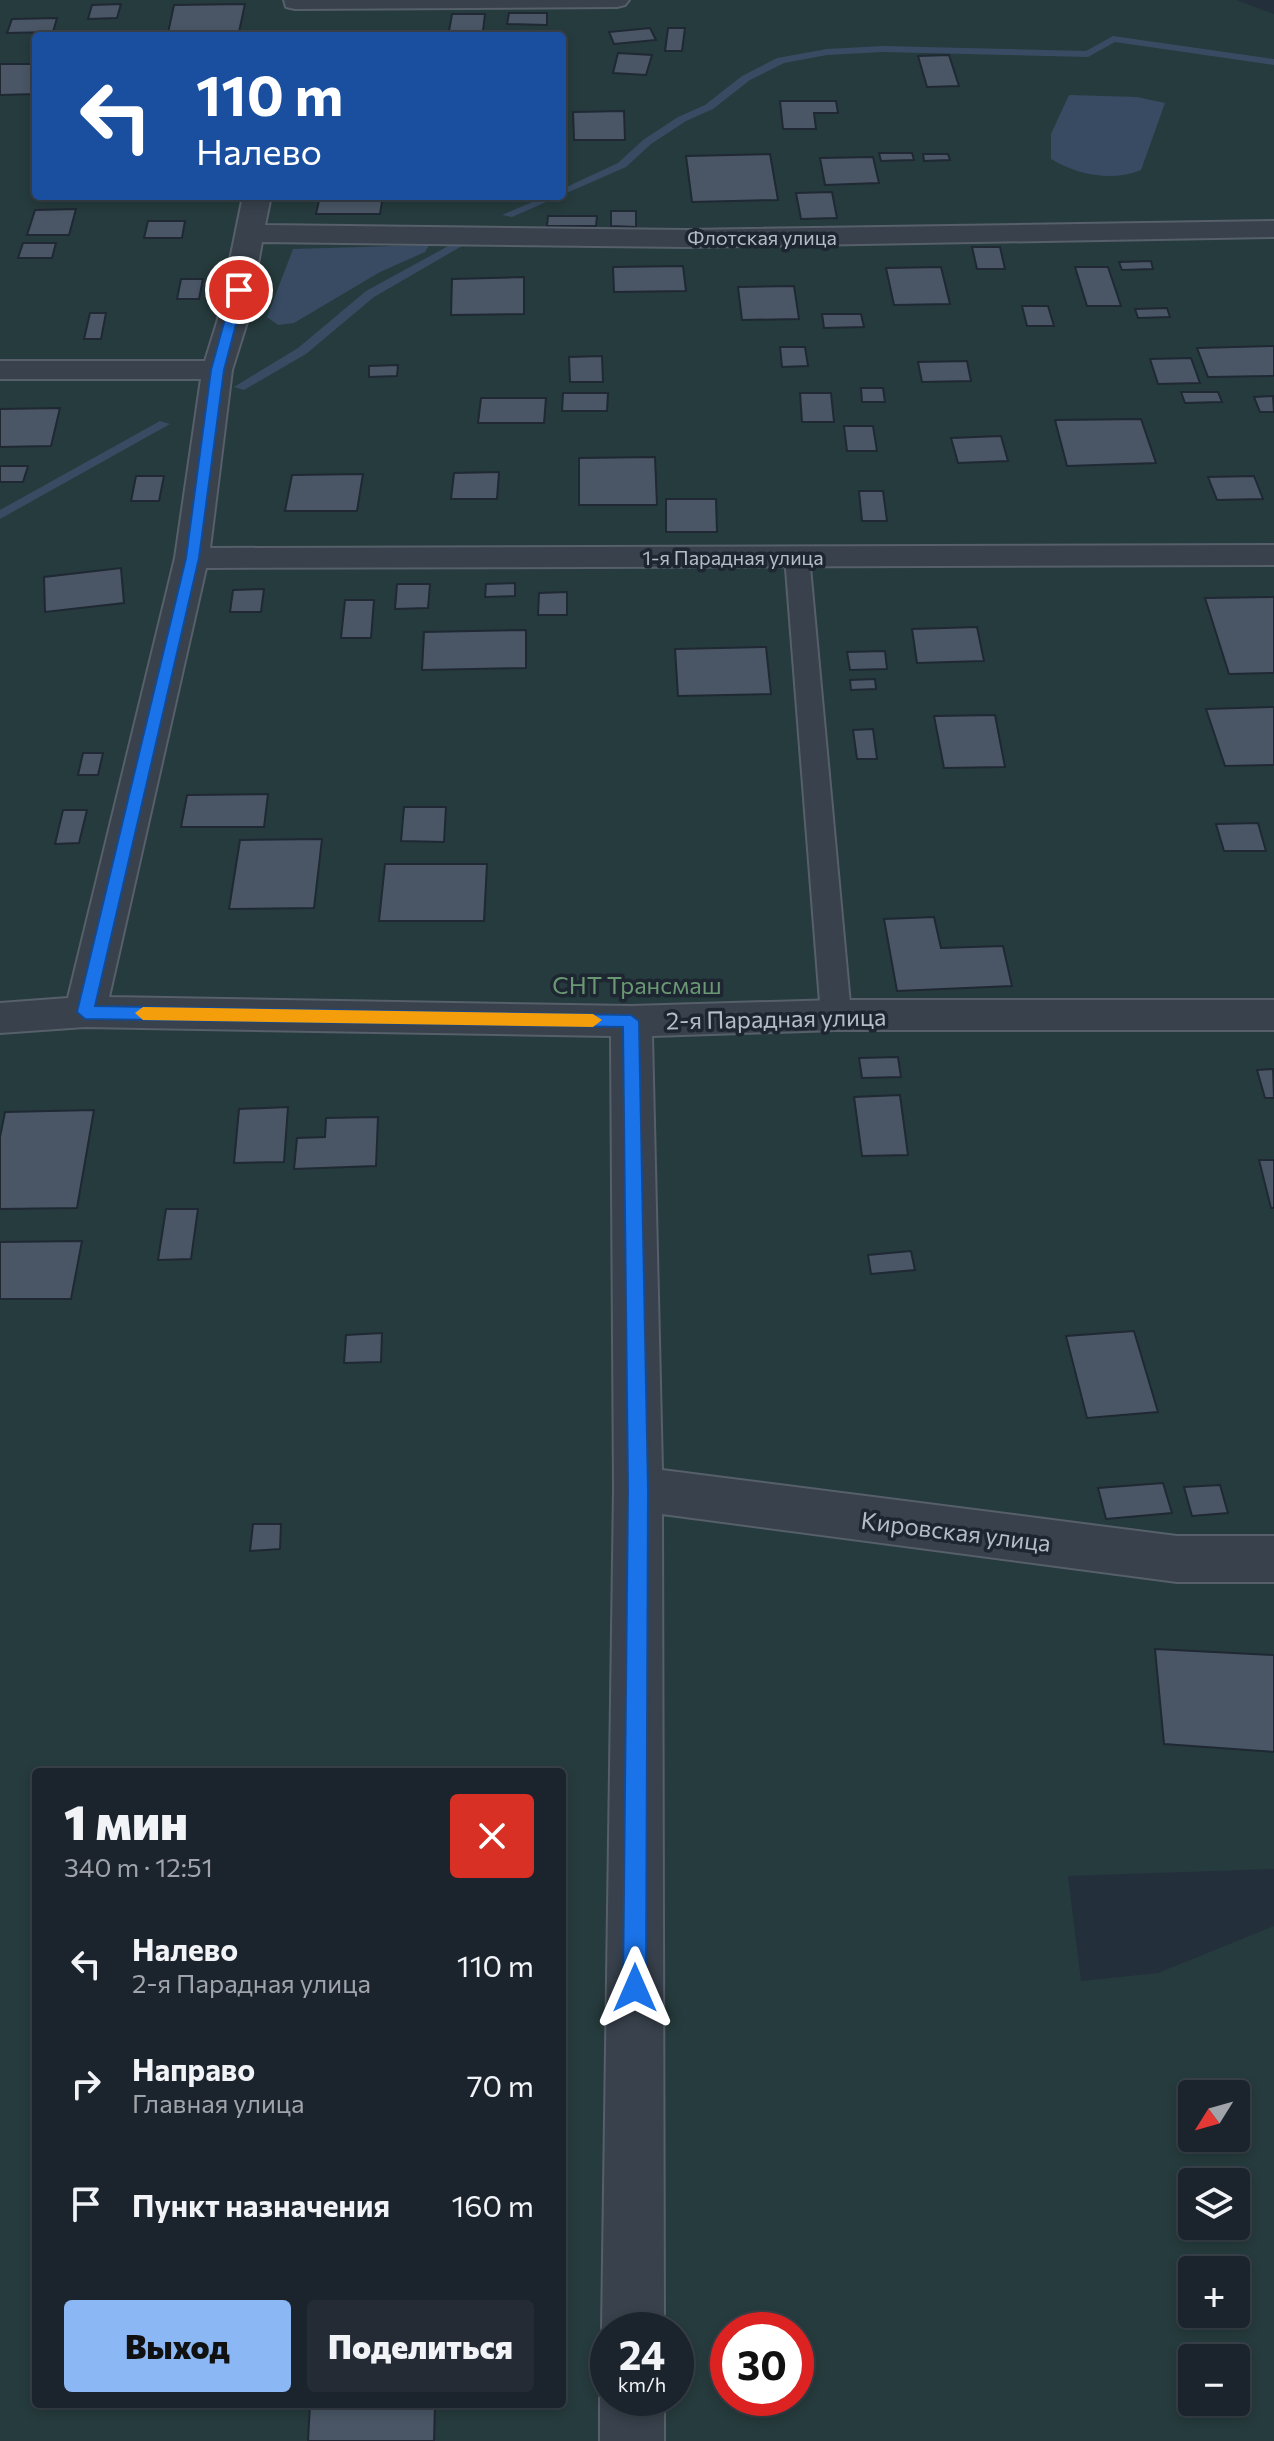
<!DOCTYPE html>
<html lang="ru">
<head>
<meta charset="utf-8">
<style>
	body { margin:0; font-family:Commissioner,sans-serif; background:#242b35; color:#f1f3f6; height:100vh; display:flex; flex-direction:column; font-size:30px; white-space:nowrap }
	* { box-sizing:border-box; margin:0 }
	p { font-size:26px; color:#a0a4aa }
	.icon { flex:none; width:44px; height:44px; fill:none; stroke:currentColor; stroke-width:2; stroke-linecap:round; stroke-linejoin:round }
	.map { position:relative; flex:1; overflow:hidden }
	.sheet { position:absolute; left:32px; top:1768px; width:534px; height:640px; display:flex; flex-direction:column; background:#1b232d; border-radius:8px; box-shadow:0 4px 12px #0003,0 0 0 2px #394049 }
	.sheet>* { flex:none }
	.hud { position:absolute; left:32px; top:32px; width:534px; height:168px; border-radius:8px; box-shadow:0 4px 12px #0003,0 0 0 2px #394049; background:#1a4fa0; color:#fff; overflow:hidden }
	.needle { width:52px; rotate:233deg }
	.fabs { position:absolute; left:1178px; top:2080px; display:grid; gap:16px }
	.fabs a { display:grid; place-items:center; width:72px; height:72px; border-radius:8px; background:#1b232d; box-shadow:0 4px 12px #0003,0 0 0 2px #394049; font-size:40px }
	.speed { position:absolute; left:590px; top:2312px; display:flex; gap:16px; font-size:40px; font-weight:700; text-align:center }
	.speed>* { display:grid; place-content:center; width:104px; height:104px; border-radius:50%; background:#1b232d; box-shadow:0 4px 12px #0003,0 0 0 2px #394049; line-height:1 }
	.speed small { font-size:20px; font-weight:400 }
	.speed .limit { border:12px solid #d22; background:#fff; color:#111 }
	.pin { position:absolute; display:grid; place-items:center; width:68px; height:68px; color:#fff; margin:-34px; border:4px solid #fff; border-radius:50%; box-shadow:0 2px 8px #0007 }
	.me { position:absolute; width:88px; margin:-44px; rotate:0deg; stroke-linejoin:round; filter:drop-shadow(0 0 6px #0008) }
	.turn { display:flex; align-items:center; gap:28px; height:168px; padding:0 32px; font-size:36px }
	.turn .icon { width:104px; height:104px; stroke-width:2.5 }
	.turn b { display:block; font-size:56px; line-height:68px }
	.round { display:grid; place-items:center; flex:none; width:84px; height:84px; border-radius:8px; background:#242b35 }
	.overview { display:flex; align-items:center; justify-content:space-between; height:136px; padding:0 32px }
	h1 { font-size:48px; font-weight:800; line-height:60px }
	.action { display:flex; gap:16px; margin-top:auto; padding:16px 32px }
	.action a { flex:1; height:92px; border-radius:8px; background:#8bb8f5; color:#111; font-size:32px; font-weight:800; line-height:92px; text-align:center }
	.action a+a { background:#242b35; color:#f1f3f6 }
	ul { padding:0; list-style:none }
	li { display:flex; align-items:center; gap:24px; height:120px; padding:0 32px }
	li div { flex:1 }
	li b { display:block; font-size:30px }
	li em { font-style:normal }
	.map>svg:first-child { display:block }
	.green { fill:#263b3d; fill-rule:evenodd }
	.water { fill:#384b63 }
	.lines { fill:none; stroke-linecap:round; stroke-linejoin:round }
	.stream { fill:#384b63; fill-rule:evenodd }
	.building { fill:#4a5665; stroke:#1f2833; stroke-width:2 }
	.lane-casing { stroke:#565f6a; stroke-width:4 }
	.street-casing { stroke:#565f6a; stroke-width:4 }
	.lane { fill:#38414c; fill-rule:evenodd }
	.street { fill:#38414c; fill-rule:evenodd }
	.route { fill:#1a73e8; stroke:#114b97; stroke-width:2 }
	.slow { fill:#f59e0b }
	.labels { text-anchor:middle; dominant-baseline:central; stroke-width:7; stroke-linejoin:round; paint-order:stroke }
	.far-street-label { font-size:20px; fill:#b4bcc8; stroke:#1d2631 }
	.park-label { font-size:24px; fill:#6b9874; stroke:#1d2631 }
	.street-label { font-size:24px; fill:#b4bcc8; stroke:#1d2631 }
</style>
</head>
<body>
<div class="map">
<svg width="1274" height="2441" viewBox="0 0 1274 2441">
	<rect width="100%" height="100%" fill="#242f3c"/>
	<path class="green" d="M 0,0 L 1236,0 L 1274,14 L 1274,1869 L 1068,1876 L 1081,1981 L 1158,1973 L 1274,1926 L 1274,2441 L 0,2441 ZM 36,36 L 562,36 L 562,196 L 36,196 ZM 36,1772 L 562,1772 L 562,2404 L 36,2404 ZM 1192,2094 L 1236,2094 L 1236,2138 L 1192,2138 ZM 1192,2182 L 1236,2182 L 1236,2226 L 1192,2226 ZM 1192,2270 L 1236,2270 L 1236,2314 L 1192,2314 ZM 608,2330 L 676,2330 L 676,2398 L 608,2398 ZM 728,2330 L 796,2330 L 796,2398 L 728,2398 ZM 1192,2358 L 1236,2358 L 1236,2402 L 1192,2402 Z"/>
	<g class="water">
		<path d="M 1069,95 L 1137,97 L 1165,103 L 1141,170 C 1113,182 1077,175 1051,159 L 1051,134 Z"/>
		<polygon points="429,245 425,252 380,272 294,323 278,325 267,317 293,249"/>
	</g>
	<g class="lines">
		<g class="stream">
			<polygon points="1113,36 1274,59 1274,65 1115,42 1088,57 883,52 827,55 784,63 750,80 713,109 686,121 651,144 626,167 512,217 502,215 546,196 562,196 562,189 618,163 643,140 678,117 705,105 742,76 777,58 827,49 883,46 1086,51"/>
			<polygon points="452,244 462,246 374,297 306,354 244,390 234,387 298,348 366,291"/>
			<polygon points="160,421 170,424 0,519 0,510"/>
		</g>
	</g>
	<g class="building">
		<polygon points="121,4 117,18 88,19 92,5"/>
		<polygon points="245,4 239,32 168,33 174,5"/>
		<polygon points="509,13 547,13 547,25 507,24"/>
		<polygon points="452,14 485,14 483,31 449,31"/>
		<polygon points="57,18 53,32 7,33 12,19"/>
		<polygon points="650,28 656,40 614,44 609,32"/>
		<polygon points="668,28 685,28 682,51 665,51"/>
		<polygon points="618,53 652,55 646,75 613,73"/>
		<polygon points="949,55 959,86 927,87 918,56"/>
		<polygon points="0,64 36,64 36,94 0,95"/>
		<polygon points="780,101 836,101 838,113 814,113 816,129 783,129"/>
		<polygon points="624,111 625,140 574,140 573,112"/>
		<polygon points="879,153 912,153 914,160 881,161"/>
		<polygon points="770,154 778,200 692,202 686,156"/>
		<polygon points="923,154 948,154 950,160 924,161"/>
		<polygon points="873,157 879,183 825,185 820,158"/>
		<polygon points="832,192 837,218 801,219 796,193"/>
		<polygon points="320,196 383,196 380,214 316,214"/>
		<polygon points="76,209 69,235 27,235 35,210"/>
		<polygon points="611,211 636,211 636,227 611,226"/>
		<polygon points="548,216 597,216 596,226 547,226"/>
		<polygon points="148,221 185,221 182,238 144,238"/>
		<polygon points="23,243 56,243 52,258 18,258"/>
		<polygon points="972,247 1000,247 1005,269 977,269"/>
		<polygon points="1151,261 1153,269 1122,270 1119,262"/>
		<polygon points="683,266 686,291 614,292 613,267"/>
		<polygon points="941,267 950,304 894,305 886,268"/>
		<polygon points="1075,267 1108,267 1121,306 1087,306"/>
		<polygon points="524,277 524,314 451,315 452,279"/>
		<polygon points="181,279 203,279 199,299 177,299"/>
		<polygon points="794,286 799,319 742,320 738,287"/>
		<polygon points="1022,306 1048,306 1054,326 1027,326"/>
		<polygon points="1167,308 1170,317 1138,318 1135,309"/>
		<polygon points="90,313 106,313 101,339 84,339"/>
		<polygon points="822,314 861,314 864,327 824,328"/>
		<polygon points="1274,346 1274,376 1208,377 1197,348"/>
		<polygon points="780,347 805,347 808,366 782,367"/>
		<polygon points="602,356 603,382 570,382 569,357"/>
		<polygon points="1191,358 1200,383 1158,384 1150,359"/>
		<polygon points="967,361 971,381 922,382 918,362"/>
		<polygon points="398,365 397,376 369,377 369,366"/>
		<polygon points="861,388 883,388 885,402 862,402"/>
		<polygon points="1181,392 1218,392 1222,402 1185,403"/>
		<polygon points="563,393 608,393 607,411 562,411"/>
		<polygon points="800,393 831,393 834,422 802,422"/>
		<polygon points="1273,396 1274,412 1260,412 1254,397"/>
		<polygon points="481,398 546,398 544,423 478,423"/>
		<polygon points="60,408 51,446 0,447 0,409"/>
		<polygon points="1141,419 1156,463 1067,466 1055,420"/>
		<polygon points="844,426 873,426 877,451 847,451"/>
		<polygon points="1001,436 1008,461 958,463 951,438"/>
		<polygon points="655,457 657,505 579,505 579,458"/>
		<polygon points="0,466 28,466 23,482 0,482"/>
		<polygon points="499,472 497,499 451,499 454,473"/>
		<polygon points="363,474 357,511 285,511 292,475"/>
		<polygon points="136,476 164,476 159,501 131,501"/>
		<polygon points="1254,476 1263,499 1217,500 1208,477"/>
		<polygon points="859,491 883,491 887,521 862,521"/>
		<polygon points="666,499 716,499 717,532 666,532"/>
		<polygon points="121,568 124,603 45,612 44,577"/>
		<polygon points="515,583 515,596 485,597 486,584"/>
		<polygon points="397,584 430,584 428,608 395,609"/>
		<polygon points="264,589 261,612 230,612 233,590"/>
		<polygon points="567,592 567,615 538,615 539,593"/>
		<polygon points="1274,597 1274,673 1229,674 1205,598"/>
		<polygon points="345,600 374,600 371,638 341,638"/>
		<polygon points="977,627 984,661 917,663 912,629"/>
		<polygon points="526,630 526,668 422,670 424,632"/>
		<polygon points="766,647 771,694 678,696 675,649"/>
		<polygon points="885,651 887,669 850,670 847,652"/>
		<polygon points="875,679 876,689 851,690 850,680"/>
		<polygon points="1274,707 1274,765 1225,766 1206,709"/>
		<polygon points="995,715 1005,767 944,768 934,716"/>
		<polygon points="873,729 877,759 857,759 853,730"/>
		<polygon points="83,753 103,753 98,775 78,775"/>
		<polygon points="268,794 264,827 181,827 187,795"/>
		<polygon points="404,807 446,807 444,842 401,841"/>
		<polygon points="63,810 87,810 79,843 55,844"/>
		<polygon points="1258,823 1266,851 1224,851 1216,824"/>
		<polygon points="322,839 314,908 229,909 240,840"/>
		<polygon points="385,864 487,864 484,921 379,921"/>
		<polygon points="934,917 941,948 1003,946 1012,986 897,991 884,919"/>
		<polygon points="898,1057 901,1077 862,1078 859,1058"/>
		<polygon points="1273,1069 1274,1098 1265,1098 1257,1070"/>
		<polygon points="900,1095 908,1155 862,1156 854,1097"/>
		<polygon points="288,1107 284,1162 234,1163 239,1109"/>
		<polygon points="94,1110 77,1208 0,1209 0,1137 5,1112"/>
		<polygon points="378,1117 376,1166 294,1169 297,1138 325,1137 326,1118"/>
		<polygon points="1259,1160 1274,1160 1274,1208 1271,1208"/>
		<polygon points="166,1209 198,1209 191,1259 158,1260"/>
		<polygon points="82,1241 71,1299 0,1299 0,1242"/>
		<polygon points="911,1251 915,1270 871,1274 868,1255"/>
		<polygon points="1134,1331 1158,1412 1087,1418 1066,1336"/>
		<polygon points="382,1333 381,1362 344,1363 346,1335"/>
		<polygon points="1163,1483 1172,1513 1106,1519 1098,1488"/>
		<polygon points="1220,1485 1228,1513 1192,1516 1184,1487"/>
		<polygon points="253,1524 281,1524 280,1549 250,1551"/>
		<polygon points="1155,1649 1274,1655 1274,1752 1164,1744"/>
		<polygon points="310,2404 435,2404 434,2441 308,2441"/>
	</g>
	<g class="lines">
		<defs>
			<polygon id="lane" points="797,549 806,551 809,556 851,1015 846,1023 836,1026 826,1023 821,1015 785,556 788,551"/>
			<g id="street">
				<polygon points="284,0 629,0 625,5 617,7 295,9 286,7"/>
				<polygon points="243,196 271,196 265,225 686,230 1274,221 1274,237 686,247 262,242 248,319 232,370 210,548 1274,545 1274,565 206,568 109,997 631,1006 836,1000 1274,1000 1274,1030 836,1030 652,1036 662,1470 1177,1536 1274,1536 1274,1582 1177,1582 662,1514 664,2330 608,2330 608,2345 602,2330 614,1489 611,1036 85,1027 0,1033 0,1003 68,998 175,558 201,379 0,379 0,361 205,361 218,319"/>
				<polygon points="608,2380 608,2398 664,2398 664,2441 600,2441 600,2398"/>
			</g>
		</defs>
		<use href="#lane" class="lane-casing"/>
		<use href="#street" class="street-casing"/>
		<use href="#lane" class="lane"/>
		<use href="#street" class="street"/>
	</g>
	<polygon class="route" points="239,287 245,290 224,370 199,558 95,1006 631,1015 639,1021 648,1489 646,1988 643,1996 635,1999 627,1996 623,1988 628,1489 623,1027 85,1019 77,1012 186,558 211,370 233,290"/>
	<polygon class="slow" points="143,1007 593,1014 602,1020 593,1027 143,1020 135,1013"/>
	<g class="labels">
		<g class="far-street-label">
			<text x="762" y="237">Флотская улица</text>
			<text x="733" y="557">1-я Парадная улица</text>
		</g>
		<g class="park-label">
			<text x="637" y="984">СНТ Трансмаш</text>
		</g>
		<g class="street-label">
			<text transform="translate(776 1018) rotate(-1)">2-я Парадная улица</text>
			<text transform="translate(956 1531) rotate(7)">Кировская улица</text>
		</g>
	</g>
</svg>
<div class="fabs">
<a><svg class="needle" viewBox="-14 -14 28 28"><path d="M0-13l5 13h-10z" fill="#e53935"/><path d="M0 13l5-13h-10z" fill="#a0a4aa"/></svg></a>
<a><svg class="icon" aria-label="layers" viewBox="0 0 24 24"><path d="M12 4l9 5-9 5-9-5zM3 14l9 5 9-5"/></svg></a>
<a>+</a>
<a>−</a>
</div>
<div class="speed"><div>24<small>km/h</small></div><div class="limit">30</div></div>
<div class="pin" style="left:239px;top:290px;background:#d93025"><svg class="icon" aria-label="arrive" viewBox="0 0 24 24"><path d="M6 21V4h12l-3 4 3 4H6"/></svg></div>
<svg class="me" style="left:635px;top:1988px" viewBox="-20 -20 40 40"><path d="M0-17L14 15 0 8-14 15z" fill="#1a73e8" stroke="#fff" stroke-width="4"/></svg>
<div class="hud">
<div class="turn"><svg class="icon" aria-label="left" viewBox="0 0 24 24"><path d="M17 20v-9H6M10 6l-5 5 5 5"/></svg><div><b>110 m</b>Налево</div></div>
</div>
<section class="sheet">
<div class="overview"><div><h1>1 мин</h1><p>340 m · 12:51</p></div><a class="round" style="background:#d93025;color:#fff"><svg class="icon" aria-label="close" viewBox="0 0 24 24"><path d="M6 6l12 12M18 6L6 18"/></svg></a></div>
<ul>
<li><svg class="icon" aria-label="left" viewBox="0 0 24 24"><path d="M17 20v-9H6M10 6l-5 5 5 5"/></svg><div><b>Налево</b><p>2-я Парадная улица</p></div><em>110 m</em></li>
<li><svg class="icon" aria-label="right" viewBox="0 0 24 24"><path d="M7 20v-9h11M14 6l5 5-5 5"/></svg><div><b>Направо</b><p>Главная улица</p></div><em>70 m</em></li>
<li><svg class="icon" aria-label="arrive" viewBox="0 0 24 24"><path d="M6 21V4h12l-3 4 3 4H6"/></svg><div><b>Пункт назначения</b></div><em>160 m</em></li>
</ul>
<div class="action"><a>Выход</a><a>Поделиться</a></div>
</section>
</div>
</body>
</html>
